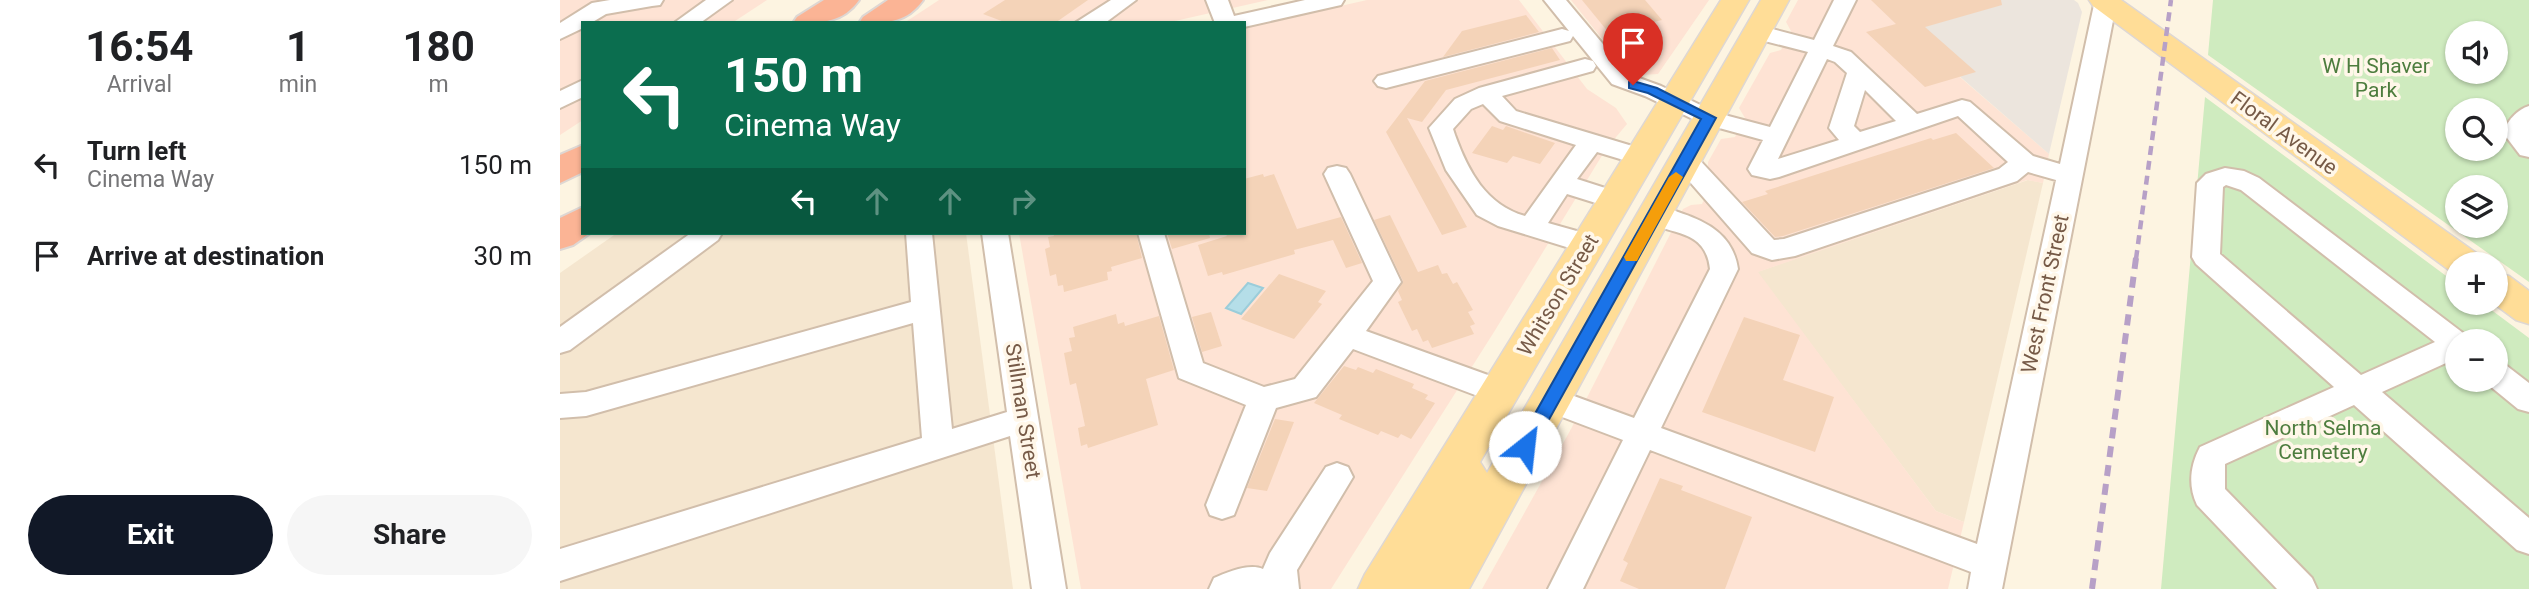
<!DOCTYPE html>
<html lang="en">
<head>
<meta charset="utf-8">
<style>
	body { margin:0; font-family:Roboto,sans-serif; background:#f6f6f6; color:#202124; height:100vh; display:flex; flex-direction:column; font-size:26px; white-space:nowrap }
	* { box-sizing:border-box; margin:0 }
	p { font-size:23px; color:#757577 }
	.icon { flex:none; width:38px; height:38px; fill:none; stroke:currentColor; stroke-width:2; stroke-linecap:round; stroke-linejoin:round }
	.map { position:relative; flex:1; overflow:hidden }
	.drawer { display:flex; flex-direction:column; background:#fff; width:560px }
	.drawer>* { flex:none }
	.top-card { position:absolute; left:21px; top:21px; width:665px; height:214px; border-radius:0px; box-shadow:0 2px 5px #0004; background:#0b6e4f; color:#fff; overflow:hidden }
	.fabs { position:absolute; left:1885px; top:21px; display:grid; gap:14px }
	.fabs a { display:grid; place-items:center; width:63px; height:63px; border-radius:50%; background:#fff; box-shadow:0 2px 5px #0004; font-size:35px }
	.pin { position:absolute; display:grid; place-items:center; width:60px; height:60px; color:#fff; margin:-72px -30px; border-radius:50% 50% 50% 0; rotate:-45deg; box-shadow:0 0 7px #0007 }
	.pin .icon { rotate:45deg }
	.me { position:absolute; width:77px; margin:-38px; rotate:29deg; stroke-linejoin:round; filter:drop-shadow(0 0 5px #0008) }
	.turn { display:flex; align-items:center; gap:24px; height:147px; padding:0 28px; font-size:32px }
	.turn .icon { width:91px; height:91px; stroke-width:2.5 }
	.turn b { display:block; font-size:49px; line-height:60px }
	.lanes { display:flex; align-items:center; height:66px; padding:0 28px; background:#0003; justify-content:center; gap:35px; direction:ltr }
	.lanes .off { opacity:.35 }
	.eta { display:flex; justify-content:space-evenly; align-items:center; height:119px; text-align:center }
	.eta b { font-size:42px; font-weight:700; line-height:49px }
	.button { display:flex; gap:14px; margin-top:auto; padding:14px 28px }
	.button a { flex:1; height:80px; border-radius:42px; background:#111827; color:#fff; font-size:28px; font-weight:700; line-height:80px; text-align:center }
	.button a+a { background:#f6f6f6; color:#202124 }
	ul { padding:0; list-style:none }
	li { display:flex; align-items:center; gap:21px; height:91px; padding:0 28px }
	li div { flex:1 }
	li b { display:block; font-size:26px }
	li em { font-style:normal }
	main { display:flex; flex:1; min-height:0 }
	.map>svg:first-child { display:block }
	.residential { fill:#f5e6cf }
	.commercial { fill:#fee3d4 }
	.industrial { fill:#ece5dd }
	.green { fill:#cfebbf; fill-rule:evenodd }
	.water { fill:#b5dee8; stroke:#9bcdda; stroke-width:2 }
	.building { fill:#f4d3b8 }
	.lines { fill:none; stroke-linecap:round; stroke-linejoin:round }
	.minor-casing { stroke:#d1beab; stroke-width:4 }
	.major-casing { stroke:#ded7d3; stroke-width:3 }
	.highway-casing { stroke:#ded7d3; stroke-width:4 }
	.minor { fill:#fff; fill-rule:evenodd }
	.major { fill:#ffdd97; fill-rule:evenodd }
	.highway { fill:#fbb495; fill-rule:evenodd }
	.rail-far1 { stroke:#b7a0c7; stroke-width:4.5; stroke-dasharray:9 6; stroke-linecap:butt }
	.rail { stroke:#b7a0c7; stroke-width:6; stroke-dasharray:11 8; stroke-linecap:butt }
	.route { fill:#1a73e8; stroke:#114b97; stroke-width:2 }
	.slow { fill:#f59e0b }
	.labels { text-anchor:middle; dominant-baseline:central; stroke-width:7; stroke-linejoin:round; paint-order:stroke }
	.park-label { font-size:21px; fill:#4d7d3e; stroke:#fff7e9 }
	.street-label { font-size:21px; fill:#765a47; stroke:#fff7e9 }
</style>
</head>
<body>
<main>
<section class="drawer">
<div class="eta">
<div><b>16:54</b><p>Arrival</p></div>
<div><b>1</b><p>min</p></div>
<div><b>180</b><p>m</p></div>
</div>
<ul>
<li><svg class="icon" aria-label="left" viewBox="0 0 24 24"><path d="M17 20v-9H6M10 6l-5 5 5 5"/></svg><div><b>Turn left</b><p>Cinema Way</p></div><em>150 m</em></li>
<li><svg class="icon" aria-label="arrive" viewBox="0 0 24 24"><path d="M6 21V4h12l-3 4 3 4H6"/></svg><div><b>Arrive at destination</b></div><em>30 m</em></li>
</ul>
<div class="button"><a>Exit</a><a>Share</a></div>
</section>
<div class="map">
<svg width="1969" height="589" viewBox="0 0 1969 589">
	<rect width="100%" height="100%" fill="#fdf4e1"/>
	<g class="residential">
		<polygon points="1468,180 1483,183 1404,522 1376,511 1197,272"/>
		<polygon points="57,233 406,233 453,589 0,589 0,273"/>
	</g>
	<g class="commercial">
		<polygon points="0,0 207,0 172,23 23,23 23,120 0,135"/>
		<polygon points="379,0 708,0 606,23 344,23"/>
		<polygon points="807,0 959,0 1027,89 1056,108 1067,124 1046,149 934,332 771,589 521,589 459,233 684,233 684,28"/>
		<polygon points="1011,0 1149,0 1098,74 1082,75 1055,55"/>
		<polygon points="1238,0 1380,0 1328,15 1489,154 1483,183 1467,180 1198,272 1376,511 1404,522 1388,589 922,589 1011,429 1123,209 1131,205 1142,204 1153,180 1148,171 1148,162 1161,139 1175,137 1185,118 1179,108 1210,53 1221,50 1231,31 1226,22"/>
	</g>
	<polygon class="industrial" points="1380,0 1514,0 1518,3 1522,12 1489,154 1328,14"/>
	<g class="green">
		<path d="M 1653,0 L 1969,0 L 1969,282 L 1648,55 ZM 1897,33 L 1936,33 L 1936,72 L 1897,72 ZM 1897,110 L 1936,110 L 1936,149 L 1897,149 ZM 1897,187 L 1936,187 L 1936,226 L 1897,226 Z"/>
		<path d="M 1645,97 L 1897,284 L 1897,303 L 1922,303 L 1969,338 L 1969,589 L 1601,589 ZM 1897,341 L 1936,341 L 1936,380 L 1897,380 Z"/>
	</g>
	<polygon class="water" points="688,283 703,288 681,314 666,308"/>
	<g class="building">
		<polygon points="445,0 528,0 495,23 447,23 423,14"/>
		<polygon points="1022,0 1085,0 1102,20 1049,33"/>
		<polygon points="1311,0 1441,0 1442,5 1365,27 1416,72 1365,87 1306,32 1336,24"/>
		<polygon points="966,15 979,32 883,57 902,31"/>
		<polygon points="992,48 1000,60 886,90 862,122 847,118 907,227 882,235 826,132 865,81"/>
		<polygon points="932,126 943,130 946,126 995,143 980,164 953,156 947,163 912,153"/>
		<polygon points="1396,133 1434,168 1223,236 1215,237 1182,202 1208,194 1205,191 1371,138 1373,140"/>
		<polygon points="703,174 704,177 714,174 737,229 781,217 802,263 786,268 773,240 734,250 735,254 663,275 662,272 648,276 638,245 667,236 665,233 684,233 684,179"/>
		<polygon points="830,215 858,272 878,265 882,274 887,273 893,284 897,282 913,310 908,312 915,324 910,326 914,334 872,348 868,340 863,342 857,329 852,331 838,302 842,300 838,291 843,281 814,220"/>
		<polygon points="493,233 576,233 582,258 551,267 552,271 547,272 548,280 504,292 503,285 498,286 496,274 490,276 485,249 490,247 488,237 494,236"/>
		<polygon points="607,233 649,233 650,238 612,249"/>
		<polygon points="719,274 766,291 758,302 762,304 734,339 681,319"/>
		<polygon points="651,312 662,346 642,352 632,317"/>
		<polygon points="556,314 558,324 564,322 565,326 599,316 614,370 586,379 598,425 528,448 527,444 521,446 518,428 525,426 516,383 510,385 504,353 512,351 509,338 515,337 513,327"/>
		<polygon points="1184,317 1240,335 1223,380 1274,397 1255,452 1142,412"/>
		<polygon points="784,366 796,370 798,367 813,373 816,369 854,384 852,388 868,395 865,399 875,403 851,439 841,434 838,438 821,431 818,435 779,419 782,415 754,403"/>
		<polygon points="715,419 734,422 707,491 687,488"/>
		<polygon points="1100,478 1123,486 1121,490 1192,517 1165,589 1079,589 1060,581 1068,563 1063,560"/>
	</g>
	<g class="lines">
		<defs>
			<g id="minor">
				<polygon points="50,0 103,0 100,5 92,6 46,14 31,23 23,23 23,28 0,39 0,23 32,3"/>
				<polygon points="146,0 172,0 140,23 114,23"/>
				<polygon points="551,0 576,0 545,23 515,23"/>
				<polygon points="646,0 668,0 674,16 745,0 784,0 781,5 684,27 684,23 655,23"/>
				<path d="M 984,0 L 1006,0 L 1068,74 L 1101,86 L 1157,113 L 1210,127 L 1248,52 L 1189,37 L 1186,32 L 1189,27 L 1197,25 L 1254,40 L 1274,0 L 1296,0 L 1273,46 L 1291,52 L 1357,114 L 1402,100 L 1410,102 L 1473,156 L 1500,164 L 1535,0 L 1557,0 L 1442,589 L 1408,589 L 1411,572 L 1090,450 L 1023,589 L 988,589 L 1063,440 L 981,409 L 977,400 L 981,391 L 992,388 L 1074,418 L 1150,269 C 1145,222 1098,239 1083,214 L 1087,208 C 1099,204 1107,208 1118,212 C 1148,222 1173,235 1178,269 L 1101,428 L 1417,544 L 1496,180 L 1468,172 L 1457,181 L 1235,256 L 1212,260 L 1192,253 L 1116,166 L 1113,160 L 1116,154 L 1125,152 L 1134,154 L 1214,240 L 1224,239 L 1439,169 L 1448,162 L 1398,116 L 1219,177 L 1210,179 L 1192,175 L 1188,169 L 1203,140 L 1141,123 L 1085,96 L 1052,84 L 1013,36 L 1010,41 L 826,88 L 818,86 L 814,81 L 818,76 L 1002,29 L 1009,31 ZM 1267,59 L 1275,62 L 1287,73 L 1269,128 L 1279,140 L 1218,159 ZM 1305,90 L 1336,121 L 1300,132 L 1294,126 Z"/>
				<path d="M 1025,59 L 1033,61 L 1036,66 L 1033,71 L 942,96 L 956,111 L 1089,151 L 1092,157 L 1089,163 L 1080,165 L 1037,152 L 1017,179 L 1064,194 L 1068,200 L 1064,206 L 1055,209 L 1007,194 L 988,223 L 1038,237 L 1042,244 L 1038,251 L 1029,254 L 938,226 L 917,215 L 886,170 L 869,128 L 895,99 L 919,88 ZM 923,104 L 940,121 L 1016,145 L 965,216 C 926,205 908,171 895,135 L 893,129 L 911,109 Z"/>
				<polygon points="23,80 23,97 0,108 0,91"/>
				<path d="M 1969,106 L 1969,157 L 1960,155 L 1944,134 C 1945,122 1958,109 1969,106 Z"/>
				<polygon points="777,166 786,168 790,174 841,282 806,331 950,383 954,392 950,401 939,404 793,349 756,397 716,408 674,515 662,519 650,515 646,505 686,405 619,378 578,233 604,233 643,363 704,387 735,379 813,281 764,174 768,168"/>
				<path d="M 1665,168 L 1684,171 L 1699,178 L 1907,336 L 1910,341 L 1897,341 L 1897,358 L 1822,392 L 1969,518 L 1969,554 L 1957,550 L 1794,405 L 1665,464 L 1665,489 L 1752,578 L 1757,589 L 1717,589 L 1637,505 C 1628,486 1630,466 1640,447 L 1774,387 L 1636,264 L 1632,257 L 1637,183 L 1646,174 ZM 1666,185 L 1681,190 L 1875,342 L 1801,375 L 1660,254 L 1663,187 Z"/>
				<polygon points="131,233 162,233 158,240 10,350 0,353 0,327"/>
				<polygon points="346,233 372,233 392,429 447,412 422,233 448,233 506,589 472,589 450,436 0,581 0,549 362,438 353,323 26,416 0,418 0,394 26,392 351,302"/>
				<polygon points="1936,362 1947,366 1969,383 1969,412 1958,409 1925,382 1924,380 1936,380"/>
				<path d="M 777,463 L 788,467 L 793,477 L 737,570 L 739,589 L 649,589 L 654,578 C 668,572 689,563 703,569 L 710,553 L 766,467 Z"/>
			</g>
			<g id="major">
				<polygon points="1161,0 1189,0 920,462 927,473 1201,0 1229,0 909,589 798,589 805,574"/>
				<polygon points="1529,0 1561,0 1919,255 1924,264 1897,264 1897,274 1893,273 1533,6"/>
				<polygon points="1936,273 1949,276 1969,291 1969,324 1956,320 1933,303 1936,303"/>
			</g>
			<g id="highway">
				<path d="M 264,0 L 299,0 C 282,24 259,23 233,23 L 237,17 Z"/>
				<path d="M 328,0 L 363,0 C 346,24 325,23 299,23 L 303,17 Z"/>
				<polygon points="23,145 23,172 0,183 0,155"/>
				<polygon points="23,207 23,233 30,233 13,245 0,249 0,218"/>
			</g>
		</defs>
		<use href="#minor" class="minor-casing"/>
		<use href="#major" class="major-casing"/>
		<use href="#highway" class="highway-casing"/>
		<use href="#minor" class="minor"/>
		<use href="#major" class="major"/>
		<use href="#highway" class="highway"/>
		<polyline class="rail-far1" points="1576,259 1611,0"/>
		<polyline class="rail" points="1532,589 1576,258"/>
	</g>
	<polygon class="route" points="1073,81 1097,88 1156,118 971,452 965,454 959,452 956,447 959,442 1141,119 1088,93 1069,88 1069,82"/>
	<polygon class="slow" points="1116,172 1123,177 1079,257 1077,261 1066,261 1064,257 1109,177"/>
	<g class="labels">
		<g class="park-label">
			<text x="1816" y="66">W H Shaver<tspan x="1816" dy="24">Park</tspan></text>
			<text x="1763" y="428">North Selma<tspan x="1763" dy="24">Cemetery</tspan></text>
		</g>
		<g class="street-label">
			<text transform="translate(1724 133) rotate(36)">Floral Avenue</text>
			<text transform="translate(1485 294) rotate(-78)">West Front Street</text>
			<text transform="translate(998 295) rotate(-59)">Whitson Street</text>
			<text transform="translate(463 411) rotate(81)">Stillman Street</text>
		</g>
	</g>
</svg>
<div class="fabs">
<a><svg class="icon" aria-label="sound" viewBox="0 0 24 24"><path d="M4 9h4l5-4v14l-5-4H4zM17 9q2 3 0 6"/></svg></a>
<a><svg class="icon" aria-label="search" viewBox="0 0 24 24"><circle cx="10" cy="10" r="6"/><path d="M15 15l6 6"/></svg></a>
<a><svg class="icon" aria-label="layers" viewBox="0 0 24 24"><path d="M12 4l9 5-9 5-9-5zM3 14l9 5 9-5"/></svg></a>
<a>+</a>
<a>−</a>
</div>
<div class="pin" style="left:1073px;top:85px;background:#d93025"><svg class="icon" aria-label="arrive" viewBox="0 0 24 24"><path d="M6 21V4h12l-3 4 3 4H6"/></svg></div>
<svg class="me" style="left:965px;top:447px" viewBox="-20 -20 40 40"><circle r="19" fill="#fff"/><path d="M0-13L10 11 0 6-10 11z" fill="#1a73e8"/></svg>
<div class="top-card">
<div class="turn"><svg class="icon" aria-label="left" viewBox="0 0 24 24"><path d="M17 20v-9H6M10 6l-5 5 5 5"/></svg><div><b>150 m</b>Cinema Way</div></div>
<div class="lanes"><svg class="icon" aria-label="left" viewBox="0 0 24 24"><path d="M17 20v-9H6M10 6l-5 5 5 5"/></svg><svg class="icon off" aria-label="ahead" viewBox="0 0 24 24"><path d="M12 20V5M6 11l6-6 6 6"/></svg><svg class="icon off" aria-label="ahead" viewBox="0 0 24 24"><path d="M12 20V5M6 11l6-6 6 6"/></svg><svg class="icon off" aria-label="right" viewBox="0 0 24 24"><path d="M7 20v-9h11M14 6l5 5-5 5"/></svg></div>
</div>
</div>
</main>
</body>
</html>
